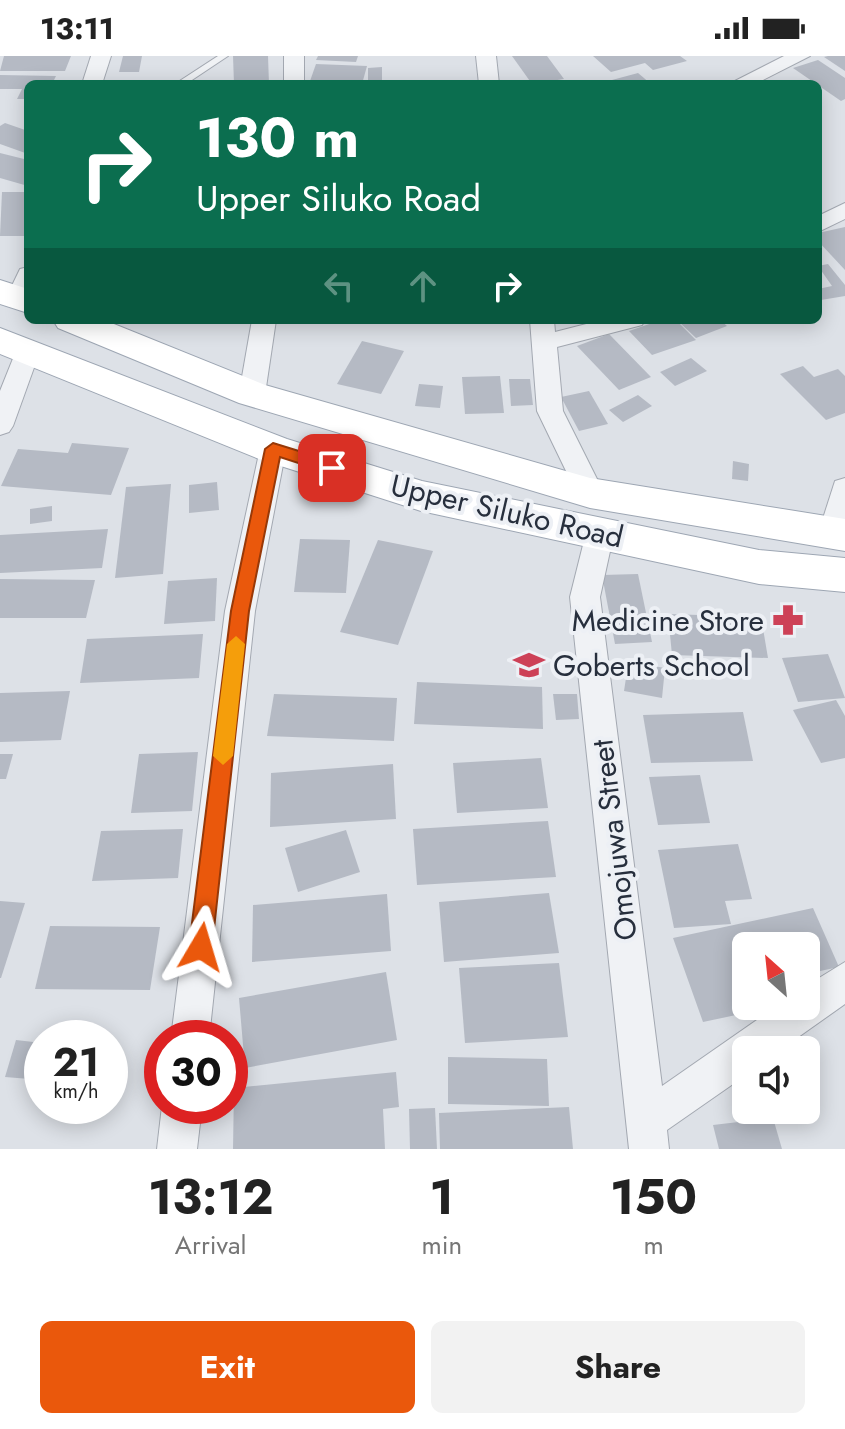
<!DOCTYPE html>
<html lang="en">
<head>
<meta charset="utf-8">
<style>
	body { margin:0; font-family:Jost,sans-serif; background:#f2f2f2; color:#222; height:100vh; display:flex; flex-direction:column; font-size:30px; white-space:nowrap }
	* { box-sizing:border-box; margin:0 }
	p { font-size:26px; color:#767676 }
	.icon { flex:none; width:44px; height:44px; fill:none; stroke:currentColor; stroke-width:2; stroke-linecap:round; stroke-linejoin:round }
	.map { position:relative; height:1093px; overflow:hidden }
	.drawer { display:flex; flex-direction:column; background:#fff; flex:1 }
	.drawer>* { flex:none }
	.hud { position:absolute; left:24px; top:24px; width:798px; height:244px; border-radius:12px; box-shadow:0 4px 20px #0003; background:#0b6e4f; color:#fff; overflow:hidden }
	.needle { width:52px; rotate:333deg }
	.controls { position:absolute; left:732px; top:876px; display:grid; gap:16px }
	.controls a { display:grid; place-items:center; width:88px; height:88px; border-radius:12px; background:#fff; box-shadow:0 4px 20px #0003; font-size:40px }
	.speed { position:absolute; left:24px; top:964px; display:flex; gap:16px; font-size:40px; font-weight:700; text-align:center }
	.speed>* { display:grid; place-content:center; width:104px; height:104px; border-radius:50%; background:#fff; box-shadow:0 4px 20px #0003; line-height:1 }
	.speed small { font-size:20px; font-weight:400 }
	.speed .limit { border:12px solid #d22; background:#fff; color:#111 }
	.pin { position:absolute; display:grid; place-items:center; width:68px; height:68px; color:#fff; margin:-34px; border-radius:16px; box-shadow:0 4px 12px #0006 }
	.me { position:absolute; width:88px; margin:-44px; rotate:7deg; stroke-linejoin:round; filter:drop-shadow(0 0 6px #0008) }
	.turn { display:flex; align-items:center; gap:28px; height:168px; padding:0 40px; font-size:36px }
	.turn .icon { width:104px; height:104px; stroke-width:2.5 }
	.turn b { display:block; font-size:56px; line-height:68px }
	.lanes { display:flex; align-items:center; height:76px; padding:0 40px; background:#0003; justify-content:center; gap:40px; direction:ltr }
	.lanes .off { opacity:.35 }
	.eta { display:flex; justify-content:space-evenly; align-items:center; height:136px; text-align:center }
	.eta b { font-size:48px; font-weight:700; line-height:56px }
	.primary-button { display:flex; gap:16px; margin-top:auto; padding:16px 40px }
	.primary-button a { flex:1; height:92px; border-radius:12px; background:#ea580c; color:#fff; font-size:32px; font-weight:700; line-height:92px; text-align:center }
	.primary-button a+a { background:#f2f2f2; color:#222 }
	.status { display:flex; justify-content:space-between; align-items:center; height:56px; padding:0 40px; background:#fff; direction:ltr }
	.status svg { height:22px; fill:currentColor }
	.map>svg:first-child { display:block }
	.building { fill:#b5bac4 }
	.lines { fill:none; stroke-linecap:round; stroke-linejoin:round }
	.service-casing { stroke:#a3a8b1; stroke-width:2 }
	.minor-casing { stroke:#a3a8b1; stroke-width:2 }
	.primary-casing { stroke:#9da6b3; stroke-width:2 }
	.service { fill:#f0f2f5; fill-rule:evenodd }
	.minor { fill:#f0f2f5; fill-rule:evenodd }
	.primary { fill:#fff; fill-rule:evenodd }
	.route { fill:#ea580c; stroke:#983908; stroke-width:2 }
	.slow { fill:#f59e0b }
	.labels { text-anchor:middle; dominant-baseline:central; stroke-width:8; stroke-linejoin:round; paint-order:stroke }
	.street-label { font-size:30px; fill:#272f3d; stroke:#edf0f5 }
	.poi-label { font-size:30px; fill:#272f3d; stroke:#edf0f5; text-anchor:end }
</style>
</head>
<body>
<div class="status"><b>13:11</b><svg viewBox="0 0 49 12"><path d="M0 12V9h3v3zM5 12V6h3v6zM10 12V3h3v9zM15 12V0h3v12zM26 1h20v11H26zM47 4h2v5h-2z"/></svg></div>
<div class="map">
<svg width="845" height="1093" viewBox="0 0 845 1093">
	<rect width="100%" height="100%" fill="#dde1e7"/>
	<g class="building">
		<polygon points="4,0 71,0 65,15 0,15"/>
		<polygon points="123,0 142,0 139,16 119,16"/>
		<polygon points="233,0 268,0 269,28 234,28"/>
		<polygon points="318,0 358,0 356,6 316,4"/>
		<polygon points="512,0 547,0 564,23 532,28"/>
		<polygon points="593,0 680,0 687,5 653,14 645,7 611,16"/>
		<polygon points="845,0 845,15 824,1 828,0"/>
		<polygon points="818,4 845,22 845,43 841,45 793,12"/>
		<polygon points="316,8 367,10 362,28 310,25"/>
		<polygon points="382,11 382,28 368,28 368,12"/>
		<polygon points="638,17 651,28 617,28 612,24"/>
		<polygon points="0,19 56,20 52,28 28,28 28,43 17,43 22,33 0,33"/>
		<polygon points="5,67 28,75 28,98 0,88 0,70"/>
		<polygon points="0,97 28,104 28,130 0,122"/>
		<polygon points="2,136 28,136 28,180 0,180"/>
		<polygon points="845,171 845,214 818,185 818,177"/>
		<polygon points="828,208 845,229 845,240 821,244 818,233 832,230 818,210"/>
		<polygon points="661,264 676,264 696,284 652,299 629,275"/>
		<polygon points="677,264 720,264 727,270 696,282"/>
		<polygon points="609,278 651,321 619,334 577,290"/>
		<polygon points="362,285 404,295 381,338 337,328"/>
		<polygon points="691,302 707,315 675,330 660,316"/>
		<polygon points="803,310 814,321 838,313 845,320 845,357 826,364 780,318"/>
		<polygon points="500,320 504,357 465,358 462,321"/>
		<polygon points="509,323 530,323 533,349 511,350"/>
		<polygon points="419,328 443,330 440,352 415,350"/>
		<polygon points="589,335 608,368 579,375 561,341"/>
		<polygon points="638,339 652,350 623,366 609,354"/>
		<polygon points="72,387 129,392 111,439 1,430 18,393 68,397"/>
		<polygon points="733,405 749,408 748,425 732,423"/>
		<polygon points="217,426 219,454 189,457 189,429"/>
		<polygon points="171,428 163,518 115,522 126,431"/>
		<polygon points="52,450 52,465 30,468 30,453"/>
		<polygon points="108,473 102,512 0,517 0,479"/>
		<polygon points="300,483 350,484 346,537 294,536"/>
		<polygon points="378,484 433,495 398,589 340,576"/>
		<polygon points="638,518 652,586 615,588 602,519"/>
		<polygon points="217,522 215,565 164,568 168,525"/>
		<polygon points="0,523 95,524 86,562 0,562"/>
		<polygon points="668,558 761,561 768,602 672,599"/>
		<polygon points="203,578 199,622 80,627 87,583"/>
		<polygon points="828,598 845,642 798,646 782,602"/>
		<polygon points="619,604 665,612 662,642 624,635 626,622 616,620"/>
		<polygon points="417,626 542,631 543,673 414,668"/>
		<polygon points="70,635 61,684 0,686 0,637"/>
		<polygon points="274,638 397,642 394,685 267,680"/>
		<polygon points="553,638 577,638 579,663 556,664"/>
		<polygon points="836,644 845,660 845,702 821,707 793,654"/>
		<polygon points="743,656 753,705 651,707 643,659"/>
		<polygon points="198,696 192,755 131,757 139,698"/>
		<polygon points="0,698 13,698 6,723 0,723"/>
		<polygon points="541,702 548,752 457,757 453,707"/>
		<polygon points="393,708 396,763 270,771 271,717"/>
		<polygon points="700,719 710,767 658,769 649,721"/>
		<polygon points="548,765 556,821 417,829 413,773"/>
		<polygon points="183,773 178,822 92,825 101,775"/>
		<polygon points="346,774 360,816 298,836 285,792"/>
		<polygon points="738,788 752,843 725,845 731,868 674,872 658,794"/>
		<polygon points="549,837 559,897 444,906 439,846"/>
		<polygon points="387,838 391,895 252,906 253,849"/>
		<polygon points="0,845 25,847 1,922 0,922"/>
		<polygon points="813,852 839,911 806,918 806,890 746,890 746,950 774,951 703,966 673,882"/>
		<polygon points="50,870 160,871 150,934 35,933"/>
		<polygon points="559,907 568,981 465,987 459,912"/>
		<polygon points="386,916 397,984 245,1012 239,942"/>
		<polygon points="16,984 42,987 42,1024 5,1021"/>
		<polygon points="448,1001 547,1003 549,1050 448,1048"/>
		<polygon points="396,1016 399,1051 383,1053 385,1093 233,1093 234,1032"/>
		<polygon points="569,1051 573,1093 440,1093 439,1057"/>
		<polygon points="435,1052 437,1093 410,1093 409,1053"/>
		<polygon points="773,1062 782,1093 719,1093 713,1069"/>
	</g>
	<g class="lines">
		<defs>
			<polygon id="service" points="218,0 228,0 186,28 175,28"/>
			<g id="minor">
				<polygon points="91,0 111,0 102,28 82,28"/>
				<rect x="284" y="0" width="20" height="28"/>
				<polygon points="476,0 496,0 499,28 479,28"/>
				<polygon points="784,0 810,0 755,28 729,28"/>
				<polygon points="845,147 845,163 818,176 818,160"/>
				<polygon points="28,211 28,245 18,249 10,247 6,242 20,213"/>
				<polygon points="252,264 276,264 265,338 261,344 243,344 239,338"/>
				<polygon points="530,264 554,264 555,276 602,264 645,264 642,269 557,291 563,355 604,437 600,444 590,447 580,444 537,355"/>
				<polygon points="28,287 37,289 40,295 13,370 9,376 0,379 0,335 16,295 19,289"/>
				<polygon points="273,383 283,386 286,393 255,555 209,982 171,982 225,555 260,393 263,386"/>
				<polygon points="845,422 845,480 842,486 832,489 822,486 818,478 835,425"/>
				<polygon points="600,466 610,469 614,477 600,541 662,1030 777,950 806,950 806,930 845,906 845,948 780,994 746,994 746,1019 667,1074 669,1093 629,1093 570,541 586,477 590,469"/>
				<polygon points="162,1050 202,1050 197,1093 157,1093"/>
			</g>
			<g id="primary">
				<polygon points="0,224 28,233 28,257 0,248"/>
				<polygon points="53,264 104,264 265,329 590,422 845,463 845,495 590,452 239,347 58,272"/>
				<polygon points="0,272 287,383 422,425 759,494 845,502 845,536 759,528 421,455 259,403 0,298"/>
			</g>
		</defs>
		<use href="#service" class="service-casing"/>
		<use href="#minor" class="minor-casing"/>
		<use href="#primary" class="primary-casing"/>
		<use href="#service" class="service"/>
		<use href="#minor" class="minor"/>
		<use href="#primary" class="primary"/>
	</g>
	<polygon class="route" points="273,387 338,407 341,412 332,418 280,401 249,555 212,891 209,898 201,901 193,898 189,891 231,555 265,393"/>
	<polygon class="slow" points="236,580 245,588 233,700 223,709 213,700 227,588"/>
	<defs>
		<symbol id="pharmacy-bare" viewBox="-9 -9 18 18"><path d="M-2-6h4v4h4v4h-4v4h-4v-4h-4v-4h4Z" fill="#cd4157" stroke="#edf0f5" stroke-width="2.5" paint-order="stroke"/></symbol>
		<symbol id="school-bare" viewBox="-9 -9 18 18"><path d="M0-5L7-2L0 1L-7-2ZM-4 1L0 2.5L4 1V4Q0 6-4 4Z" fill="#cd4157" stroke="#edf0f5" stroke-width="2.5" paint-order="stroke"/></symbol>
	</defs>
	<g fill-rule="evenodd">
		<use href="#pharmacy-bare" x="766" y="542" width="44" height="44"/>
		<use href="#school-bare" x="507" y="587" width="44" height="44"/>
	</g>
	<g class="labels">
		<g class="street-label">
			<text transform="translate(507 455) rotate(13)">Upper Siluko Road</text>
			<text transform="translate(614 784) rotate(-97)">Omojuwa Street</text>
		</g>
		<g class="poi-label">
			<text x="764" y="564">Medicine Store</text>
			<text x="553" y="609" text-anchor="start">Goberts School</text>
		</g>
	</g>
</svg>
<div class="controls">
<a><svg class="needle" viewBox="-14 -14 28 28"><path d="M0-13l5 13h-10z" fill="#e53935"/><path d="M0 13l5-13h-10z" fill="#767676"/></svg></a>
<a><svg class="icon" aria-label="sound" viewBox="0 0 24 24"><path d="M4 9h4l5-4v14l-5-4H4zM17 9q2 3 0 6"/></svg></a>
</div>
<div class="speed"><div>21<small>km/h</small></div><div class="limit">30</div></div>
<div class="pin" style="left:332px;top:412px;background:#d93025"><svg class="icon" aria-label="arrive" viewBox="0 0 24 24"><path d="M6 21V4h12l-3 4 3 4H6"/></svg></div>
<svg class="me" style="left:201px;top:891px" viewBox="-20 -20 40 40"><path d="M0-17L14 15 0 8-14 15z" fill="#ea580c" stroke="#fff" stroke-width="4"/></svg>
<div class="hud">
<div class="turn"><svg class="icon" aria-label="right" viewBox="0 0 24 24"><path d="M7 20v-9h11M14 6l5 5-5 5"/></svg><div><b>130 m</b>Upper Siluko Road</div></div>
<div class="lanes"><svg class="icon off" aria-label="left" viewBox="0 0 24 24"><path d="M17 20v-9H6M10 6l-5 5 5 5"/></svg><svg class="icon off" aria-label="ahead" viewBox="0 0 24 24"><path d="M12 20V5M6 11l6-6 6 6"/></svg><svg class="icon" aria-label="right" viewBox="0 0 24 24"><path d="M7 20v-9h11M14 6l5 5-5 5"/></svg></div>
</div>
</div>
<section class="drawer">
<div class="eta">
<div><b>13:12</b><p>Arrival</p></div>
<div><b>1</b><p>min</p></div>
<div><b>150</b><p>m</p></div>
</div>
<div class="primary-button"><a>Exit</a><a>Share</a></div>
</section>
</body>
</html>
